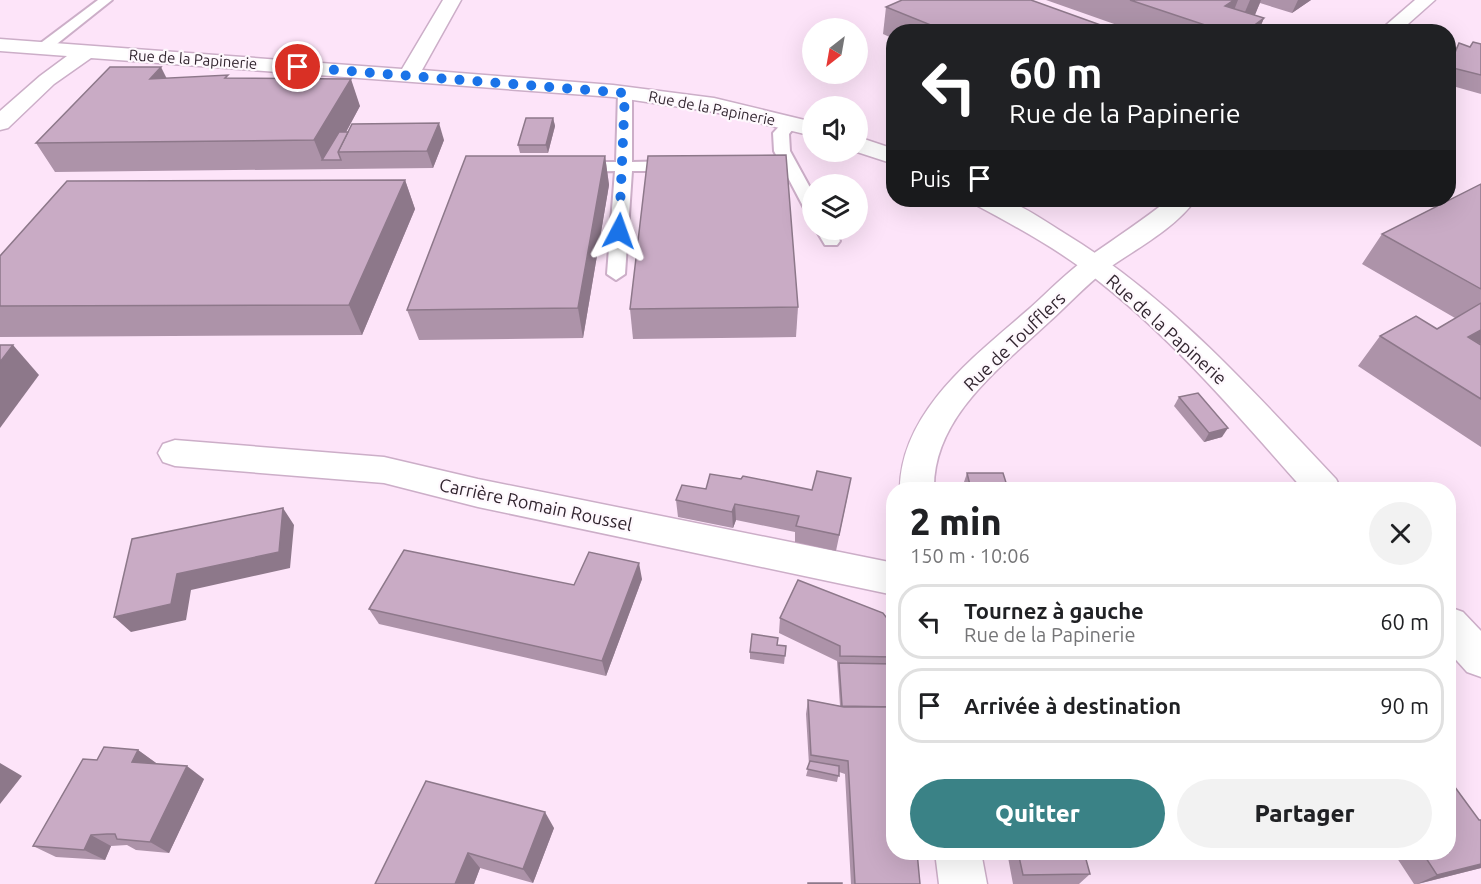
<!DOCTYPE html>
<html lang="fr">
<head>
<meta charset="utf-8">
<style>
	body { margin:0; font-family:Ubuntu,sans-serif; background:#f2f2f2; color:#202124; height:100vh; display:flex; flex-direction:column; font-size:22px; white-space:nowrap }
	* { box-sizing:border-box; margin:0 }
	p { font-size:20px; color:#757577 }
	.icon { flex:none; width:33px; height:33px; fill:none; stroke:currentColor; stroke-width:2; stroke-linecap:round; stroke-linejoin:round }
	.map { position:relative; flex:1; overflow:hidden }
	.side { position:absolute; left:886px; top:482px; width:570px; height:378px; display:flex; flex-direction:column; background:#fff; border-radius:24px; box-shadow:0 6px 24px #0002 }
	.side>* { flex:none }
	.hud { position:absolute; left:886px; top:24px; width:570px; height:183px; border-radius:24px; box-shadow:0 6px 24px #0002; background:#202124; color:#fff; overflow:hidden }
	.needle { width:39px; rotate:211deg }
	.buttons { position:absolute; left:802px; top:18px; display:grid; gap:12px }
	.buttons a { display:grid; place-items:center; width:66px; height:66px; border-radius:50%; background:#fff; box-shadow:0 6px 24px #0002; font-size:30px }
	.pin { position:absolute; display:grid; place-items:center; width:51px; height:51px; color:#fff; margin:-26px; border:3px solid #fff; border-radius:50%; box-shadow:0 2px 6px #0007 }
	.me { position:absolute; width:66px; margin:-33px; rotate:4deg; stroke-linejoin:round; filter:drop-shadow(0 0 4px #0008) }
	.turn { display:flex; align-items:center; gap:21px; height:126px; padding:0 24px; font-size:27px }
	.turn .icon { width:78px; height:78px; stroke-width:2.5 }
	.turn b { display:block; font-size:42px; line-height:51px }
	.then { display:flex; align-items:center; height:57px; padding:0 24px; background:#0003; gap:12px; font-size:22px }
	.round { display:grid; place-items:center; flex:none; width:63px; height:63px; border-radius:32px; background:#f2f2f2 }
	.overview { display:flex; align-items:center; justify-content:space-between; height:102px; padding:0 24px }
	h1 { font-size:36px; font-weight:800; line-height:45px }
	.action { display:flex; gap:12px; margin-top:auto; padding:12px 24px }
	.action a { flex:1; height:69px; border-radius:36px; background:#3a8286; color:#fff; font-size:24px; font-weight:800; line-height:69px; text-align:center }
	.action a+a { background:#f2f2f2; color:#202124 }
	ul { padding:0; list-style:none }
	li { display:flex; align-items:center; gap:18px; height:75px; margin:0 12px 9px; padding:0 12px; border:3px solid #e0e0e0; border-radius:24px }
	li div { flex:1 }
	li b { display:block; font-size:22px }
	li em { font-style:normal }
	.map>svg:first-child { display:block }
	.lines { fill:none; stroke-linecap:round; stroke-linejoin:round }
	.service-casing { stroke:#ccaec8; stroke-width:4 }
	.minor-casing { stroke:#ccaec8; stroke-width:3 }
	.tertiary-casing { stroke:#ccaec8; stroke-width:3 }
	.service { fill:#fff; fill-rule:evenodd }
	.minor { fill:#fff; fill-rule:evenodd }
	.tertiary { fill:#fff; fill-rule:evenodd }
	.wall { fill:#ad93a9 }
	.shaded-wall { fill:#8d788a }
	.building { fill:#c9abc5; stroke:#8d788a; stroke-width:1.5 }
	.route { stroke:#1a73e8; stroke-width:10; stroke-dasharray:0 18 }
	.labels { text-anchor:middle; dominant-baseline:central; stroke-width:4.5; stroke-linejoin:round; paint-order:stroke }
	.far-street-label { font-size:15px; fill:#322630; stroke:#fef8fd }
	.street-label { font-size:18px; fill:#322630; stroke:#fef8fd }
</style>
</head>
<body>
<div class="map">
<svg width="1481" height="884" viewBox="0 0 1481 884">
	<rect width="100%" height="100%" fill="#fde4f9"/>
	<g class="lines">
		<defs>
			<g id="service">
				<polygon points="98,0 112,0 48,51 38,51 38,45"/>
				<polygon points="625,89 632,93 632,162 678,161 686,166 678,171 632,171 625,274 616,280 607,274 615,171 576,172 568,167 576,162 616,162 618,93"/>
				<polygon points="790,118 798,123 789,134 790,151 813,193 813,213 804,208 774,151 773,133 785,120"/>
				<polygon points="816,230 834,230 840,241 837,245 825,245"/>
			</g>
			<g id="minor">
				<polygon points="443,0 461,0 422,70 613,85 714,98 813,122 813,136 714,112 613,97 91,58 54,84 8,128 0,130 0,111 40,76 67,56 0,51 0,39 402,69"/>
				<polygon points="858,137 894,149 894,164 857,152"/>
				<path d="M 973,200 C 981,199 995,197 1004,200 C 1024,206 1046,222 1064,233 C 1170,297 1252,390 1336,479 L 1341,489 L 1303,489 C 1239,417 1177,343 1101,283 C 1063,252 1019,228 976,205 Z"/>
				<polygon points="175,440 384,457 478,479 894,563 894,595 478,507 384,483 175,466 163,462 158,453 163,444"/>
				<polygon points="1449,607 1463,612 1481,631 1481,677 1467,672 1449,652"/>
			</g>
			<g id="tertiary">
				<polygon points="1415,0 1435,0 1399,32 1378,32"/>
				<path d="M 1168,200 L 1195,200 C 1176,228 1134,250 1106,270 C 1086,285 1068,305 1049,322 C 1001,367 933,417 934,489 L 900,489 C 901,411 975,356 1029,309 C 1048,292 1066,273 1087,258 C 1114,239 1142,221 1168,200 Z"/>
				<polygon points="935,852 981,852 987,884 939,884"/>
			</g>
		</defs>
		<use href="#service" class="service-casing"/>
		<use href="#minor" class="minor-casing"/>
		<use href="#tertiary" class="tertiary-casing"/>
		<use href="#service" class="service"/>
		<use href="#minor" class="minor"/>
		<use href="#tertiary" class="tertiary"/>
	</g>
	<g class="wall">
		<polygon points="1046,0 1311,0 1292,13 1260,3 1254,16 1264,18 1258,32 1137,32"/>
		<polygon points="886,7 1120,32 894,32 894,39 883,34"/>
		<polygon points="1459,43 1470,47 1481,44 1481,94 1449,85 1449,59"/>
		<polygon points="166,78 229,78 360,106 346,132 444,140 433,168 55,172 36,143"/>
		<polygon points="553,118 555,126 548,153 520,153 518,145"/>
		<polygon points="605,156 609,185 583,338 419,340 407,310"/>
		<polygon points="405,180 415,209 362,335 0,337 0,256"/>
		<polygon points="1481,184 1481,447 1358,366 1380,336 1437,329 1455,318 1362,264 1382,234"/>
		<polygon points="798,307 796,337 633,339 630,309"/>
		<polygon points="1179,397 1222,437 1204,442 1174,406"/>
		<polygon points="967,473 1008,489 966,489 964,482"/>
		<polygon points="741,479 812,490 848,494 836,551 795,542 795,532 736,520 733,528 678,517 676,500 706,489"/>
		<polygon points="642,579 606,676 379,624 369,609 574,585"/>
		<polygon points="780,618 894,636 894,852 920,884 851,884 845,774 839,772 837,782 806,776 809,765 806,714 808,700 840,706 837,661 779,633"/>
		<polygon points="777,645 786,646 784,664 750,659 750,652"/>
		<polygon points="138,750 156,763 155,764 204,779 169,853 136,850 127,845 111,846 105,860 56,857 33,846 97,760"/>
		<polygon points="426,781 554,828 533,883 480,868 474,884 375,884"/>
		<polygon points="1479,820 1481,820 1481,868 1418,884 1414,884 1393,852 1449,852"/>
		<polygon points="1007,852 1084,852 1090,874 1079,884 1013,884"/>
	</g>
	<g class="shaded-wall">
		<polygon points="1234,0 1238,0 1229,23 1225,6"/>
		<polygon points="1250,0 1261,0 1255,15 1239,26"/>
		<polygon points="1298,0 1311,0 1292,13"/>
		<polygon points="1264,18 1258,32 1245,32"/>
		<polygon points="161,67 175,95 150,79"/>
		<polygon points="351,79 360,106 331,160 322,160 314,140"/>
		<polygon points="553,118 555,126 548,153 546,145"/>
		<polygon points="439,123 444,140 433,168 427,151"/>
		<polygon points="605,156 609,185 583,338 578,308"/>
		<polygon points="405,180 415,209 362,335 349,305"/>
		<polygon points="1481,330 1481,344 1468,337"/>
		<polygon points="13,345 39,375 0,428 0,362"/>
		<polygon points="1228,428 1222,437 1204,442 1209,433"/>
		<polygon points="735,504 736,520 733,528 732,512"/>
		<polygon points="283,508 294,525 290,568 191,590 186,620 131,632 114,617 177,574"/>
		<polygon points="639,563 642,579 606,676 602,661"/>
		<polygon points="138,750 156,763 150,775 132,762"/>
		<polygon points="0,763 22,776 0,804"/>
		<polygon points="187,766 204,779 169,853 150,842"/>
		<polygon points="545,812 554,828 533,883 523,869"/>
		<polygon points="91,835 111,846 105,860 84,850"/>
		<polygon points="468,853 480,868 474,884 455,884"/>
		<polygon points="1481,864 1481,868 1417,884 1437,875"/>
	</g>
	<g class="building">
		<polygon points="902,0 1031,0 1120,32 948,32 886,7"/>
		<polygon points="1130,0 1234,0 1225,6 1264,18 1245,32 1226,32"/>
		<polygon points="1473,42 1481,44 1481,75 1449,67 1459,43 1470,47"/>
		<polygon points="110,67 161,67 150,79 228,75 225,78 351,79 314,140 36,143"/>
		<polygon points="526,118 553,118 546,145 518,145"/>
		<polygon points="439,123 427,151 338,152 352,124"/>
		<polygon points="339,132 348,132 338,152 341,160 322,160"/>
		<polygon points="786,155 798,307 630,309 648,156"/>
		<polygon points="466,156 605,156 578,308 407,310"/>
		<polygon points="405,180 349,305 0,306 0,256 67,181"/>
		<polygon points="1481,184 1481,289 1382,234"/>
		<polygon points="1481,303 1481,330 1468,337 1481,345 1481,399 1380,336 1416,316 1437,329"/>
		<polygon points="0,345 13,345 0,362"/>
		<polygon points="1198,393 1228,428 1209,433 1179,397"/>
		<polygon points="817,471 851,478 839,535 796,526 799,516 735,504 732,512 676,500 682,485 706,489 710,474 741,479 743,476 812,490"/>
		<polygon points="967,473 1003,473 1008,489 971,489"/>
		<polygon points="283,508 279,552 177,574 171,604 114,617 132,539"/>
		<polygon points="404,550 574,585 589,552 639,563 602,661 369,609"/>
		<polygon points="798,580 883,613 893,626 894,657 840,656 840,646 780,618"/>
		<polygon points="752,634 778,638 777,645 786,646 785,656 750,652"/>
		<polygon points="839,663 894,664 894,707 842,706"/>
		<polygon points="808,700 844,707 894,707 894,852 917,852 920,884 855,884 848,761 811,755"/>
		<polygon points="104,747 138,750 132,762 187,766 150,842 117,839 115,834 107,834 91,835 84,850 33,846 83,759 97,760"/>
		<polygon points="810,761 839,766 839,776 807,769"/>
		<polygon points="1449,779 1479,820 1481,820 1481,864 1437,875 1422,852 1449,852"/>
		<polygon points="426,781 545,812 523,869 468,853 455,884 375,884"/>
		<polygon points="1018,852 1084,852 1090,874 1023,875"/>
		<rect x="808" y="883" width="34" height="1"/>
	</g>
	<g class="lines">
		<polyline class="route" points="298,67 625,93 619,231"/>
	</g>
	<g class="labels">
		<g class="far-street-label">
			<text transform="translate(193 59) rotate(4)">Rue de la Papinerie</text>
			<text transform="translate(712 108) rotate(11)">Rue de la Papinerie</text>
		</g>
		<g class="street-label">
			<text transform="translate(1167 329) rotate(42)">Rue de la Papinerie</text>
			<text transform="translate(1014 341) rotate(-44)">Rue de Toufflers</text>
			<text transform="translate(536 504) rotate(12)">Carrière Romain Roussel</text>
		</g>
	</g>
</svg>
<div class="buttons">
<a><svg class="needle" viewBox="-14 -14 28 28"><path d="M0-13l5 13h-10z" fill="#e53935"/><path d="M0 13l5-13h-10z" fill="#757577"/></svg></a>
<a><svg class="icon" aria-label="sound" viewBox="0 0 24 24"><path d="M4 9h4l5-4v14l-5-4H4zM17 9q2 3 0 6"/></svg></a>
<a><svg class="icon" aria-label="layers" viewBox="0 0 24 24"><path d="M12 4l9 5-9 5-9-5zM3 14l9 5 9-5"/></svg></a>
</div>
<div class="pin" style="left:298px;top:67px;background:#d93025"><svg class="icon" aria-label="arrive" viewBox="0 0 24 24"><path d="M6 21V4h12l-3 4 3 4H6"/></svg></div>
<svg class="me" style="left:619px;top:231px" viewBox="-20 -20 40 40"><path d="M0-17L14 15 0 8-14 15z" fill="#1a73e8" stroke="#fff" stroke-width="4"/></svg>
<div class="hud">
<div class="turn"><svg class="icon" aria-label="left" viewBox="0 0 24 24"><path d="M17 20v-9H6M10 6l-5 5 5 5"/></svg><div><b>60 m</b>Rue de la Papinerie</div></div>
<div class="then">Puis<svg class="icon" aria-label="arrive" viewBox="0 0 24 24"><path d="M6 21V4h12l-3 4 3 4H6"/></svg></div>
</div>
<section class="side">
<div class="overview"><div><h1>2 min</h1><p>150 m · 10:06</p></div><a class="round"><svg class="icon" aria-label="close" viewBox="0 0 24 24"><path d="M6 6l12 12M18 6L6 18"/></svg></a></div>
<ul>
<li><svg class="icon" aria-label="left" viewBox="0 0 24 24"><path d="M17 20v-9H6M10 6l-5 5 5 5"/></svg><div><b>Tournez à gauche</b><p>Rue de la Papinerie</p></div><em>60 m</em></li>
<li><svg class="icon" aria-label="arrive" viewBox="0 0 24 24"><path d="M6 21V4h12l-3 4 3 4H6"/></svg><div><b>Arrivée à destination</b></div><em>90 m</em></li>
</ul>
<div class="action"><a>Quitter</a><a>Partager</a></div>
</section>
</div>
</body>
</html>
